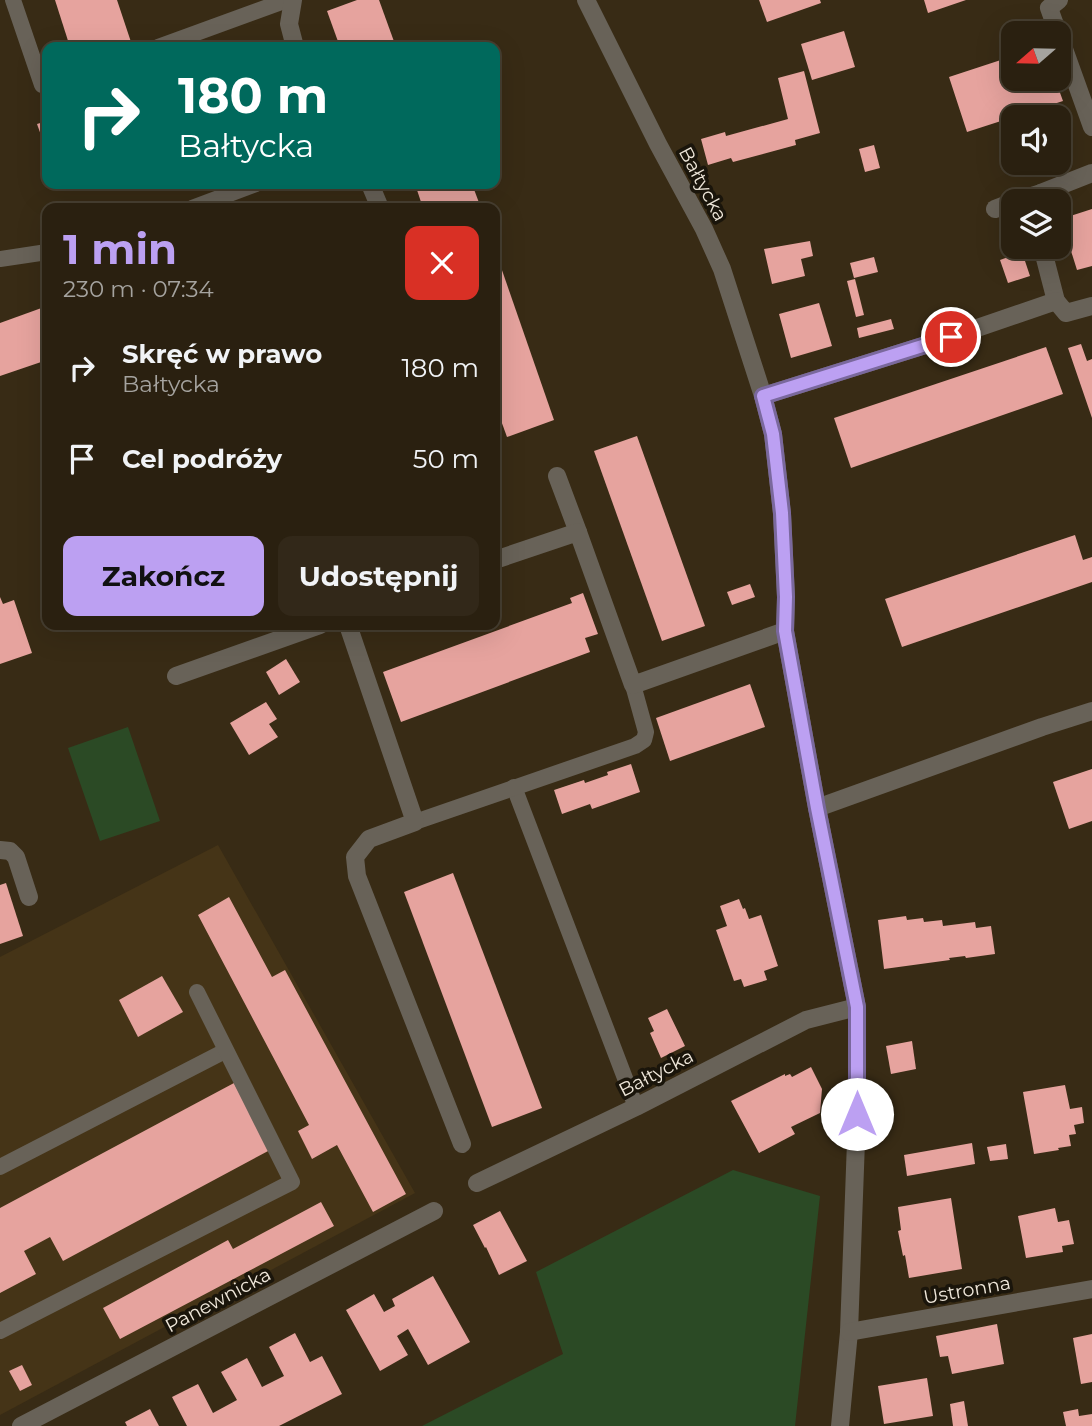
<!DOCTYPE html>
<html lang="pl">
<head>
<meta charset="utf-8">
<style>
	body { margin:0; font-family:Montserrat,sans-serif; background:#322819; color:#f1f3f6; height:100vh; display:flex; flex-direction:column; font-size:26px; white-space:nowrap }
	* { box-sizing:border-box; margin:0 }
	p { font-size:23px; color:#a5a39f }
	.icon { flex:none; width:38px; height:38px; fill:none; stroke:currentColor; stroke-width:2; stroke-linecap:round; stroke-linejoin:round }
	.map { position:relative; flex:1; overflow:hidden }
	.panel { position:absolute; left:42px; top:203px; width:458px; height:427px; display:flex; flex-direction:column; background:#2a2010; border-radius:14px; box-shadow:0 7px 28px #0002,0 0 0 2px #463e30 }
	.panel>* { flex:none }
	.top-card { position:absolute; left:42px; top:42px; width:458px; height:147px; border-radius:14px; box-shadow:0 7px 28px #0002,0 0 0 2px #463e30; background:#00695c; color:#fff; overflow:hidden }
	.needle { width:46px; rotate:250deg }
	.controls { position:absolute; left:1001px; top:21px; display:grid; gap:14px }
	.controls a { display:grid; place-items:center; width:70px; height:70px; border-radius:14px; background:#2a2010; box-shadow:0 7px 28px #0002,0 0 0 2px #463e30; font-size:35px }
	.pin { position:absolute; display:grid; place-items:center; width:60px; height:60px; color:#fff; margin:-30px; border:4px solid #fff; border-radius:50%; box-shadow:0 2px 7px #0007 }
	.me { position:absolute; width:77px; margin:-38px; rotate:0deg; stroke-linejoin:round; filter:drop-shadow(0 0 5px #0008) }
	.turn { display:flex; align-items:center; gap:24px; height:147px; padding:0 21px; font-size:32px }
	.turn .icon { width:91px; height:91px; stroke-width:2.5 }
	.turn b { display:block; font-size:49px; line-height:60px }
	.round { display:grid; place-items:center; flex:none; width:74px; height:74px; border-radius:14px; background:#322819 }
	.head { display:flex; align-items:center; justify-content:space-between; height:119px; padding:0 21px }
	h1 { font-size:42px; font-weight:700; line-height:52px; color:#bca0f2 }
	.button { display:flex; gap:14px; margin-top:auto; padding:14px 21px }
	.button a { flex:1; height:80px; border-radius:14px; background:#bca0f2; color:#111; font-size:28px; font-weight:700; line-height:80px; text-align:center }
	.button a+a { background:#322819; color:#f1f3f6 }
	ul { padding:0; list-style:none }
	li { display:flex; align-items:center; gap:21px; height:91px; padding:0 21px }
	li div { flex:1 }
	li b { display:block; font-size:26px }
	li em { font-style:normal }
	.map>svg:first-child { display:block }
	.built { fill:#453417 }
	.green { fill:#2b4a25 }
	.building { fill:#e6a39e }
	.lines { fill:none; stroke-linecap:round; stroke-linejoin:round }
	.service { stroke:#686258; stroke-width:16 }
	.minor { stroke:#686258; stroke-width:18 }
	.route-casing { stroke:#7a689d; stroke-width:18 }
	.route { stroke:#bca0f2; stroke-width:12 }
	.labels { text-anchor:middle; dominant-baseline:central; stroke-width:7; stroke-linejoin:round; paint-order:stroke }
	.street-label { font-size:19px; fill:#efe7da; stroke:#1a150b }
</style>
</head>
<body>
<div class="map">
<svg width="1092" height="1426" viewBox="0 0 1092 1426">
	<rect width="100%" height="100%" fill="#382b15"/>
	<polygon class="built" points="218,845 415,1193 0,1415 0,957"/>
	<g class="green">
		<polygon points="128,727 160,821 100,841 68,748"/>
		<polygon points="733,1170 820,1196 795,1426 422,1426 563,1354 536,1272"/>
	</g>
	<g class="building">
		<polygon points="55,0 117,0 131,42 115,47 70,47"/>
		<polygon points="357,0 379,0 396,47 340,47 327,11"/>
		<polygon points="759,0 820,0 821,3 767,22"/>
		<polygon points="924,0 966,0 928,13"/>
		<polygon points="844,31 855,67 812,80 801,44"/>
		<polygon points="1013,56 1013,79 1055,79 1063,101 967,132 949,77"/>
		<polygon points="804,71 820,133 795,140 796,145 733,162 731,158 708,165 701,139 725,132 726,136 788,119 778,78"/>
		<polygon points="47,121 47,152 37,124"/>
		<polygon points="874,145 880,168 865,172 859,149"/>
		<polygon points="415,184 472,184 481,208 423,208"/>
		<polygon points="1092,209 1092,266 1077,270 1061,219"/>
		<polygon points="810,241 813,256 801,259 805,276 772,284 764,249"/>
		<polygon points="495,250 554,420 507,437 495,404"/>
		<polygon points="1022,252 1030,276 1008,283 1000,260"/>
		<polygon points="874,257 878,272 854,278 850,263"/>
		<polygon points="855,279 864,315 856,317 847,281"/>
		<polygon points="819,303 832,346 791,358 779,314"/>
		<polygon points="47,306 47,360 0,376 0,323"/>
		<polygon points="891,319 894,329 859,338 857,328"/>
		<polygon points="1081,344 1087,361 1092,359 1092,418 1068,348"/>
		<polygon points="1046,347 1063,394 851,468 834,418"/>
		<polygon points="637,436 705,626 662,641 594,451"/>
		<polygon points="1075,535 1083,560 1092,557 1092,582 902,647 885,599"/>
		<polygon points="750,584 755,597 732,605 727,592"/>
		<polygon points="583,593 598,634 585,638 590,652 401,722 383,672 572,603 570,598"/>
		<polygon points="0,597 3,604 14,600 32,653 0,664"/>
		<polygon points="286,659 300,682 279,695 266,672"/>
		<polygon points="750,684 765,727 670,761 656,718"/>
		<polygon points="266,702 277,719 269,724 278,737 249,755 230,723"/>
		<polygon points="631,764 640,792 592,809 590,804 562,814 554,790 584,780 585,783 608,775 607,772"/>
		<polygon points="1092,769 1092,821 1069,829 1053,782"/>
		<polygon points="453,873 542,1108 492,1127 404,892"/>
		<polygon points="6,883 23,936 0,944 0,885"/>
		<polygon points="229,897 272,977 285,970 406,1194 373,1212 337,1145 312,1159 298,1131 309,1125 198,915"/>
		<polygon points="739,899 743,909 745,908 749,919 761,915 778,966 764,971 767,980 744,987 741,979 734,981 716,930 727,926 720,906"/>
		<polygon points="906,916 907,920 923,918 924,922 942,920 943,926 975,922 976,928 991,926 995,954 966,958 965,956 949,958 950,960 884,969 878,920"/>
		<polygon points="162,976 183,1012 138,1037 119,1000"/>
		<polygon points="667,1009 685,1046 661,1058 650,1033 654,1031 648,1018"/>
		<polygon points="912,1041 916,1069 891,1074 886,1046"/>
		<polygon points="811,1067 822,1089 820,1113 791,1127 795,1134 759,1153 731,1101 785,1074 785,1076 790,1074 792,1077"/>
		<polygon points="234,1083 270,1150 63,1261 50,1237 24,1251 36,1274 0,1293 0,1208"/>
		<polygon points="1065,1085 1070,1109 1082,1107 1084,1123 1074,1125 1076,1134 1069,1135 1071,1146 1058,1148 1059,1150 1034,1154 1023,1092"/>
		<polygon points="972,1143 975,1164 907,1176 904,1155"/>
		<polygon points="1006,1144 1008,1159 990,1161 987,1147"/>
		<polygon points="951,1198 962,1269 909,1278 905,1255 903,1256 898,1231 901,1230 898,1207"/>
		<polygon points="321,1202 334,1226 120,1339 103,1308 228,1240 233,1249"/>
		<polygon points="1055,1208 1058,1222 1069,1220 1074,1244 1062,1246 1063,1252 1026,1258 1018,1216"/>
		<polygon points="500,1211 527,1261 499,1275 486,1247 485,1248 473,1225"/>
		<polygon points="433,1276 470,1342 428,1365 408,1329 397,1336 408,1355 380,1371 346,1310 374,1294 384,1312 395,1306 392,1299"/>
		<polygon points="997,1324 1004,1364 952,1374 948,1356 940,1357 936,1336"/>
		<polygon points="295,1333 310,1362 322,1356 342,1394 279,1426 187,1426 172,1397 198,1384 213,1413 237,1400 221,1372 247,1358 262,1387 284,1376 269,1347"/>
		<polygon points="1092,1334 1092,1382 1081,1384 1073,1338"/>
		<polygon points="22,1365 32,1385 20,1391 9,1371"/>
		<polygon points="927,1378 933,1416 884,1424 878,1386"/>
		<polygon points="964,1401 968,1426 953,1426 950,1404"/>
		<polygon points="150,1409 159,1426 127,1426 125,1422"/>
		<polygon points="1078,1409 1079,1416 1092,1414 1092,1426 1066,1426 1063,1412"/>
	</g>
	<g class="lines">
		<g class="service">
			<polyline points="13,0 42,85 47,84"/>
			<polyline points="158,47 287,0"/>
			<polyline points="192,208 256,184"/>
			<polyline points="0,259 47,252"/>
			<polyline points="514,787 636,1107"/>
			<polyline points="415,822 635,746 644,740 646,732 633,685"/>
			<polyline points="0,1167 225,1051"/>
			<polyline points="0,1331 292,1182 197,992"/>
		</g>
		<g class="minor">
			<polyline points="293,0 289,24 295,47"/>
			<polyline points="586,0 658,144 704,229 722,269 763,396 773,434 782,514 786,597 785,631 817,808 857,1007 857,1114 849,1332 840,1426"/>
			<polyline points="1058,33 1049,8 1059,0"/>
			<polyline points="1059,35 1092,127"/>
			<polyline points="370,184 380,208"/>
			<polyline points="1016,201 1041,193"/>
			<polyline points="1035,201 1041,193 1092,173"/>
			<polyline points="995,209 1013,202"/>
			<polyline points="1042,247 1056,301"/>
			<polyline points="763,396 951,337 1056,301 1066,313 1092,306"/>
			<polyline points="557,476 578,532"/>
			<polyline points="495,560 578,532 633,685 785,631"/>
			<polyline points="348,625 415,822 369,839 355,857 357,876 462,1144"/>
			<polyline points="176,676 320,625"/>
			<polyline points="817,808 1042,727 1092,711"/>
			<polyline points="0,850 10,851 16,857 29,897"/>
			<polyline points="477,1183 636,1107 806,1020 857,1007"/>
			<polyline points="849,1332 1092,1289"/>
			<polyline points="21,1426 434,1211"/>
		</g>
	</g>
	<g class="lines">
		<defs>
			<polyline id="route" points="857,1114 857,1007 817,808 785,631 786,597 782,513 773,434 763,396 951,337"/>
		</defs>
		<use href="#route" class="route-casing"/>
		<use href="#route" class="route"/>
	</g>
	<g class="labels">
		<g class="street-label">
			<text transform="translate(703 184) rotate(62)">Bałtycka</text>
			<text transform="translate(656 1073) rotate(-27)">Bałtycka</text>
			<text transform="translate(967 1290) rotate(-10)">Ustronna</text>
			<text transform="translate(218 1300) rotate(-28)">Panewnicka</text>
		</g>
	</g>
</svg>
<div class="controls">
<a><svg class="needle" viewBox="-14 -14 28 28"><path d="M0-13l5 13h-10z" fill="#e53935"/><path d="M0 13l5-13h-10z" fill="#a5a39f"/></svg></a>
<a><svg class="icon" aria-label="sound" viewBox="0 0 24 24"><path d="M4 9h4l5-4v14l-5-4H4zM17 9q2 3 0 6"/></svg></a>
<a><svg class="icon" aria-label="layers" viewBox="0 0 24 24"><path d="M12 4l9 5-9 5-9-5zM3 14l9 5 9-5"/></svg></a>
</div>
<div class="pin" style="left:951px;top:337px;background:#d93025"><svg class="icon" aria-label="arrive" viewBox="0 0 24 24"><path d="M6 21V4h12l-3 4 3 4H6"/></svg></div>
<svg class="me" style="left:857px;top:1114px" viewBox="-20 -20 40 40"><circle r="19" fill="#fff"/><path d="M0-13L10 11 0 6-10 11z" fill="#bca0f2"/></svg>
<div class="top-card">
<div class="turn"><svg class="icon" aria-label="right" viewBox="0 0 24 24"><path d="M7 20v-9h11M14 6l5 5-5 5"/></svg><div><b>180 m</b>Bałtycka</div></div>
</div>
<section class="panel">
<div class="head"><div><h1>1 min</h1><p>230 m · 07:34</p></div><a class="round" style="background:#d93025;color:#fff"><svg class="icon" aria-label="close" viewBox="0 0 24 24"><path d="M6 6l12 12M18 6L6 18"/></svg></a></div>
<ul>
<li><svg class="icon" aria-label="right" viewBox="0 0 24 24"><path d="M7 20v-9h11M14 6l5 5-5 5"/></svg><div><b>Skręć w prawo</b><p>Bałtycka</p></div><em>180 m</em></li>
<li><svg class="icon" aria-label="arrive" viewBox="0 0 24 24"><path d="M6 21V4h12l-3 4 3 4H6"/></svg><div><b>Cel podróży</b></div><em>50 m</em></li>
</ul>
<div class="button"><a>Zakończ</a><a>Udostępnij</a></div>
</section>
</div>
</body>
</html>
